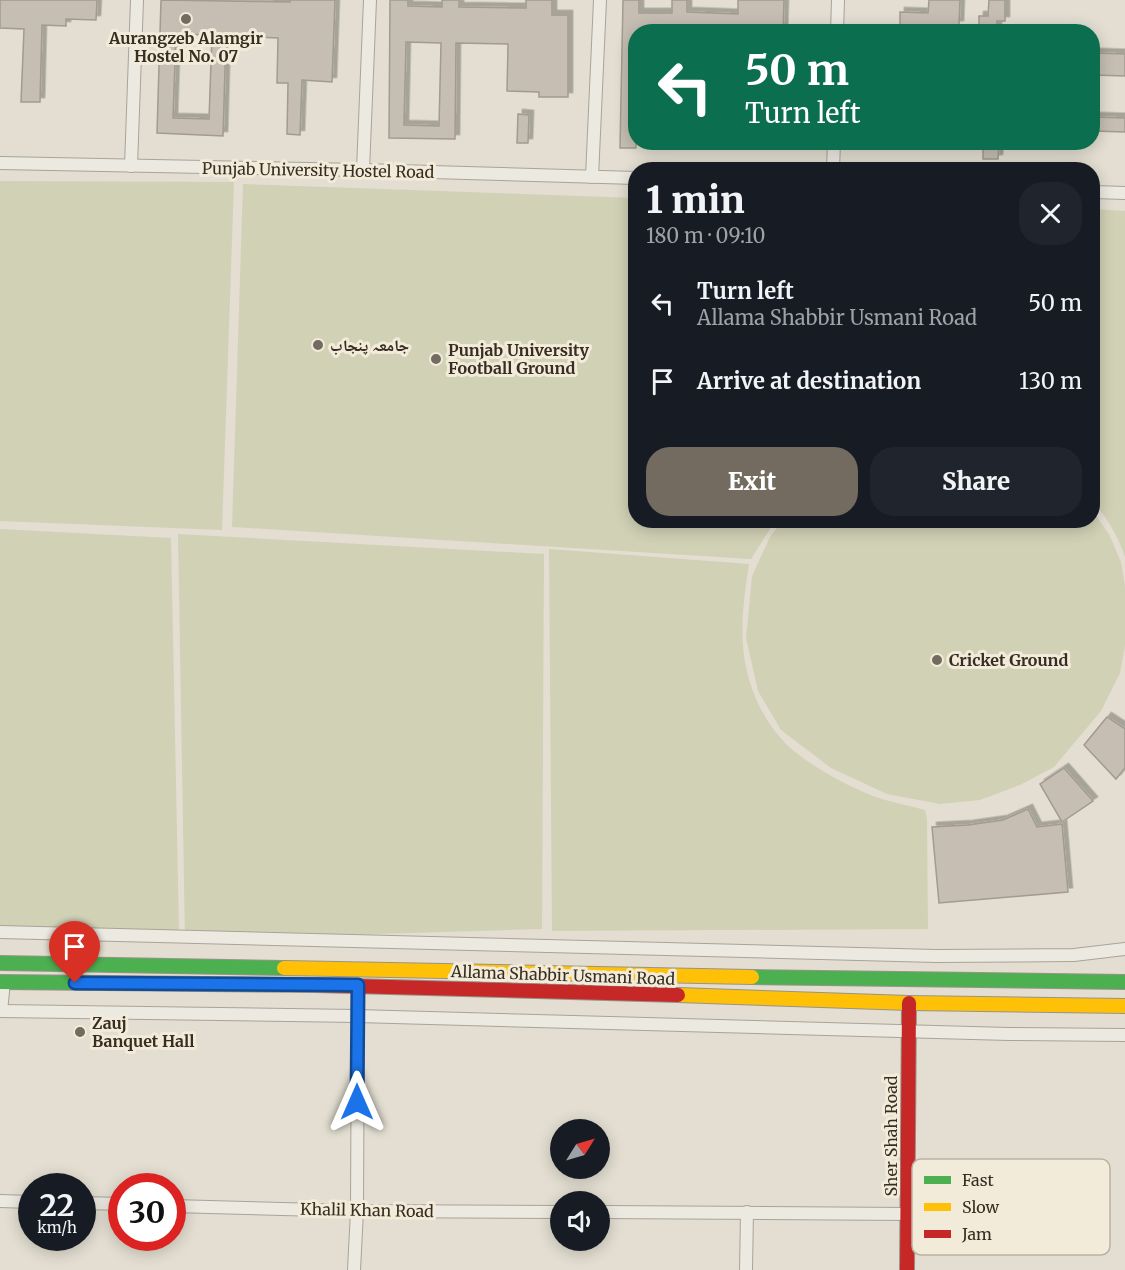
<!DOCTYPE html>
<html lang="en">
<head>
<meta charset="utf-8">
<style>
	body { margin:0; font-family:Merriweather,"Noto Naskh Arabic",serif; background:#20242c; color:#f1f3f6; height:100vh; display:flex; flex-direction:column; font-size:22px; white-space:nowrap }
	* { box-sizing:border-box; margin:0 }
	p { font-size:20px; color:#9ea1a6 }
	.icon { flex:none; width:33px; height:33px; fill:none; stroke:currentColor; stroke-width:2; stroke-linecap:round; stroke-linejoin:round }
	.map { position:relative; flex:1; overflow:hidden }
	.details { position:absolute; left:628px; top:162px; width:472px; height:366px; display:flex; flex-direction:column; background:#171b24; border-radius:24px; box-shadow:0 3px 15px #0003 }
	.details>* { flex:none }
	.banner { position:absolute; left:628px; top:24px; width:472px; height:126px; border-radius:24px; box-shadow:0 3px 15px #0003; background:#0b6e4f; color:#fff; overflow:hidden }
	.needle { width:39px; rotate:53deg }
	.tools { position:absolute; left:550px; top:1119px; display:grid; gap:12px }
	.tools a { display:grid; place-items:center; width:60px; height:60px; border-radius:50%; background:#171b24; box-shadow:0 3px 15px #0003; font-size:30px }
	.speed { position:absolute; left:18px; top:1173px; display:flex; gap:12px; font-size:30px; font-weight:700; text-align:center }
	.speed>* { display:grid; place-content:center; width:78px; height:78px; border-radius:50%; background:#171b24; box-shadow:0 3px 15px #0003; line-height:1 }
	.speed small { font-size:15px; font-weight:400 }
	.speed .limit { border:9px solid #d22; background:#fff; color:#111 }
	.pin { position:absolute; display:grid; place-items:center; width:51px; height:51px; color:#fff; margin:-62px -26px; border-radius:50% 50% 50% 0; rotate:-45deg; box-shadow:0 0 6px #0007 }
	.pin .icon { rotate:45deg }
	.me { position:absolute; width:66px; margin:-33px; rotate:0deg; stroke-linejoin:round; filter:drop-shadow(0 0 4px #0008) }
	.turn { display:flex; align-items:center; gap:21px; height:126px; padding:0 18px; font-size:27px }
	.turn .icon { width:78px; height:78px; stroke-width:2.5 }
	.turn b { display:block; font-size:42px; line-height:51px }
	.round { display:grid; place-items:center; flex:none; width:63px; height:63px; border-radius:24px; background:#20242c }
	.headline { display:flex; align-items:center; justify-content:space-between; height:102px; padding:0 18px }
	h1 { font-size:36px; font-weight:800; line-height:45px }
	.primary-button { display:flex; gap:12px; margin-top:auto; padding:12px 18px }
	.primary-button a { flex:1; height:69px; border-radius:24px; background:#736b5f; color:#fff; font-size:24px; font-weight:800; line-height:69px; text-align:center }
	.primary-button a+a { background:#20242c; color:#f1f3f6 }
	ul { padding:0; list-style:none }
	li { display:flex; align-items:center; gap:18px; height:78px; padding:0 18px }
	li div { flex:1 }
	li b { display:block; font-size:22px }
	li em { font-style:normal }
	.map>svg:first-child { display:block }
	.green { fill:#d1d1b6 }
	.building { fill:#c6beb2; stroke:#a39a90; stroke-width:1.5; fill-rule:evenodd; filter:url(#shadow) }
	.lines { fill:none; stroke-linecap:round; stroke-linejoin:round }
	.street-casing { stroke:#a9a399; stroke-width:14 }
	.fast-casing { stroke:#98938a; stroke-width:16 }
	.slow-casing { stroke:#98938a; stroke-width:16 }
	.jam-casing { stroke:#98938a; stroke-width:16 }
	.street { stroke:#ece9e1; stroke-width:12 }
	.fast { stroke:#4caf50; stroke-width:14 }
	.slow { stroke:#ffc107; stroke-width:14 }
	.jam { stroke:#c62828; stroke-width:14 }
	.route-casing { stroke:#114b97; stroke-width:15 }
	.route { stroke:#1a73e8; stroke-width:10 }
	.poi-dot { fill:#736b5f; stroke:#f2ebd9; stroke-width:2 }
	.labels { text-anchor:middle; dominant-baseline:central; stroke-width:6; stroke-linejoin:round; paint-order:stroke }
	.poi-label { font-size:16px; font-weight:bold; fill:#372d22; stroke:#f2ebd9; text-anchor:start }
	.street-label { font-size:16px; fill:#372d22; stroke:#f2ebd9 }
	.key { fill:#f2ebd9; stroke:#bab2a2; stroke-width:1.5 }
	.key-label { font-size:16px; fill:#372d22 }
</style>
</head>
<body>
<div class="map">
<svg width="1125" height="1270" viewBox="0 0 1125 1270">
	<defs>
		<filter id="shadow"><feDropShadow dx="4.5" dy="-4.5" stdDeviation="0" flood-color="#0004"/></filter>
	</defs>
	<rect width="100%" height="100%" fill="#e3ded1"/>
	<g class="green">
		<polygon points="0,181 234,182 222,530 0,521"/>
		<polygon points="243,184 636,198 636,520 775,521 751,559 232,527"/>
		<path d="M 1094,209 L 1125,211 L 1125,557 C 1118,536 1108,519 1094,503 Z"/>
		<polygon points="1094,513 1109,534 1121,562 1125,586 1125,646 1120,673 1101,711 1054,767 1020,785 980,800 940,804 887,794 831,768 781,730 758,691 746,638 752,576 770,537 782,521 1094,520"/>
		<polygon points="0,529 171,538 179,931 0,931"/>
		<polygon points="178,534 544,554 542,929 185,940"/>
		<path d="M 549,549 L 749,564 C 745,590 741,618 743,645 C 745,680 761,719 786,744 C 802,760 838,781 859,790 C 879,800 903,804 925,810 L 927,819 L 928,929 L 552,931 Z"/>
	</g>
	<g class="building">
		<polygon points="0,0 97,0 96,20 66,19 66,26 42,25 40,102 21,102 24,29 0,28"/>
		<path d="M 161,0 L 290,2 L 290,0 L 335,0 L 332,82 L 302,80 L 300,135 L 287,134 L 288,83 L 277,83 L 278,38 L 226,36 L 223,136 L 157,133 ZM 176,34 L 212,35 L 209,119 L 173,118 Z"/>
		<path d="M 390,0 L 408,0 L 408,6 L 442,7 L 442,0 L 459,0 L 459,7 L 526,8 L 526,0 L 552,0 L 552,15 L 568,15 L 568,97 L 539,97 L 539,92 L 507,91 L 508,44 L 456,43 L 455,139 L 389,138 ZM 406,42 L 441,43 L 439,126 L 404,125 Z"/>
		<polygon points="623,0 639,0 639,13 672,13 672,0 687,0 687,12 738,14 738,0 784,0 783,32 636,32 636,148 620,148"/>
		<polygon points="929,0 960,0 959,25 951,25 951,32 900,32 900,12 928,13"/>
		<polygon points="989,0 1005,0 1005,21 997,21 997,32 979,32 979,16 988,16"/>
		<polygon points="1094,53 1125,54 1125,76 1094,75"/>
		<polygon points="518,114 529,115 528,143 517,143"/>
		<polygon points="1094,117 1125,118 1125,132 1094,131"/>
		<polygon points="983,142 999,142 998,159 983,159"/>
		<polygon points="1107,717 1125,729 1125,768 1116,779 1084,745"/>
		<polygon points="1064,768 1093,801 1062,822 1040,784"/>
		<polygon points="1028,809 1037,827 1062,824 1068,892 939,903 932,827 968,825 1003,820"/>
	</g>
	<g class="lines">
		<defs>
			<g id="street">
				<polyline points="837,32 838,0"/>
				<polyline points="0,163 363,170 636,178"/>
				<polyline points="131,166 137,0"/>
				<polyline points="363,170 370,0"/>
				<polyline points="833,170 834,142"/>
				<polyline points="592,177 600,0"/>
				<polyline points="1094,192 1125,193"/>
				<polyline points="0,932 936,956 1074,955 1125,949"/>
				<polyline points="0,1011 357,1016 1009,1034 1125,1035"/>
				<polyline points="1,1011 4,982"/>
				<polyline points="0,1201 32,1202"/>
				<polyline points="82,1203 122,1204"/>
				<polyline points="172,1206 357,1211 561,1212"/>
				<polyline points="600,1212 908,1214"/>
				<polyline points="354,1270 357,1211 358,985"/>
				<polyline points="746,1270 747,1212"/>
			</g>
			<g id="fast">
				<polyline points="0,963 284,968"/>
				<polyline points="752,977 1125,982"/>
				<polyline points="0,982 315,985"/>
			</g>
			<g id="slow">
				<polyline points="284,968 752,977"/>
				<polyline points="678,995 909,1003 1125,1006"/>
			</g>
			<g id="jam">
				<polyline points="315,985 678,995"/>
				<polyline points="907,1270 909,1003"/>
			</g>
		</defs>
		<use href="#street" class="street-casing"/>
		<use href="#fast" class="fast-casing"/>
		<use href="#slow" class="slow-casing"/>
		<use href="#jam" class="jam-casing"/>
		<use href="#street" class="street"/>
		<use href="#fast" class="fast"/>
		<use href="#slow" class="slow"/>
		<use href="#jam" class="jam"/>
	</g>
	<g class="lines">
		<defs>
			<polyline id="route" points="75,983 358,985 357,1102"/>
		</defs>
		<use href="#route" class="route-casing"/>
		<use href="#route" class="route"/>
	</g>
	<g class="poi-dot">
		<circle cx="186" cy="19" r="6"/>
		<circle cx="318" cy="345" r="6"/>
		<circle cx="436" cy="359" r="6"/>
		<circle cx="937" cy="660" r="6"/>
		<circle cx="80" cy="1032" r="6"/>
	</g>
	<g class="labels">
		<g class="poi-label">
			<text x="186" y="38" text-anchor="middle">Aurangzeb Alamgir<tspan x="186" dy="18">Hostel No. 07</tspan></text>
			<text x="330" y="345">جامعہ پنجاب</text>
			<text x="448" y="350">Punjab University<tspan x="448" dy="18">Football Ground</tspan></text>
			<text x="949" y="660">Cricket Ground</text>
			<text x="92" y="1023">Zauj<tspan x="92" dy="18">Banquet Hall</tspan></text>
		</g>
		<g class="street-label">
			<text transform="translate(318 170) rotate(1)">Punjab University Hostel Road</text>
			<text transform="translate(563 975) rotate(2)">Allama Shabbir Usmani Road</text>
			<text transform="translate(891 1136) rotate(-90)">Sher Shah Road</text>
			<text transform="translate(367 1210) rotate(1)">Khalil Khan Road</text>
		</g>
	</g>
	<rect x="912" y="1159" width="198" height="96" rx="9" class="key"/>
	<rect x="924" y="1176" width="27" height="8" fill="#4caf50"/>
	<rect x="924" y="1203" width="27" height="8" fill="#ffc107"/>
	<rect x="924" y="1230" width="27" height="8" fill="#c62828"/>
	<g class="key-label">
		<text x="962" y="1186">Fast</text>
		<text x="962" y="1213">Slow</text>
		<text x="962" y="1240">Jam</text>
	</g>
</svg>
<div class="tools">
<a><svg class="needle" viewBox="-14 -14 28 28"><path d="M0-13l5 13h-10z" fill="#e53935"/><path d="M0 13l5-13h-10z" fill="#9ea1a6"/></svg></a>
<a><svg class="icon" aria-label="sound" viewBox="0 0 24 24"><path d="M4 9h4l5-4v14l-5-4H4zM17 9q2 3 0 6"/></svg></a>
</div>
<div class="speed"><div>22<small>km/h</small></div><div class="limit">30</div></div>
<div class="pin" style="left:75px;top:983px;background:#d93025"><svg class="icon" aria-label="arrive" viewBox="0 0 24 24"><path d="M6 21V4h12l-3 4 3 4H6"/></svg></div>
<svg class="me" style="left:357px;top:1102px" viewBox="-20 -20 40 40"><path d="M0-17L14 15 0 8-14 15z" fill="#1a73e8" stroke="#fff" stroke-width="4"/></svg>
<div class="banner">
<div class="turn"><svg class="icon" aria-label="left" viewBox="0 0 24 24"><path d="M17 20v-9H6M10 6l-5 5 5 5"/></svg><div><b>50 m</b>Turn left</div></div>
</div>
<section class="details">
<div class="headline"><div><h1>1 min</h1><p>180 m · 09:10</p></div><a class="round"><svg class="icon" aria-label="close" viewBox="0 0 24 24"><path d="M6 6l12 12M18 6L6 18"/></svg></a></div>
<ul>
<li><svg class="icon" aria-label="left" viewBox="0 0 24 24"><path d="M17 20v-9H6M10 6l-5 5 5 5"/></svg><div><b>Turn left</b><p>Allama Shabbir Usmani Road</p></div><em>50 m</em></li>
<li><svg class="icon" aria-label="arrive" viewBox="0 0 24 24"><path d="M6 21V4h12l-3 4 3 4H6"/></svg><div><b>Arrive at destination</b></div><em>130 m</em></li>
</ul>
<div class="primary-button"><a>Exit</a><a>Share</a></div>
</section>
</div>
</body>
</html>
